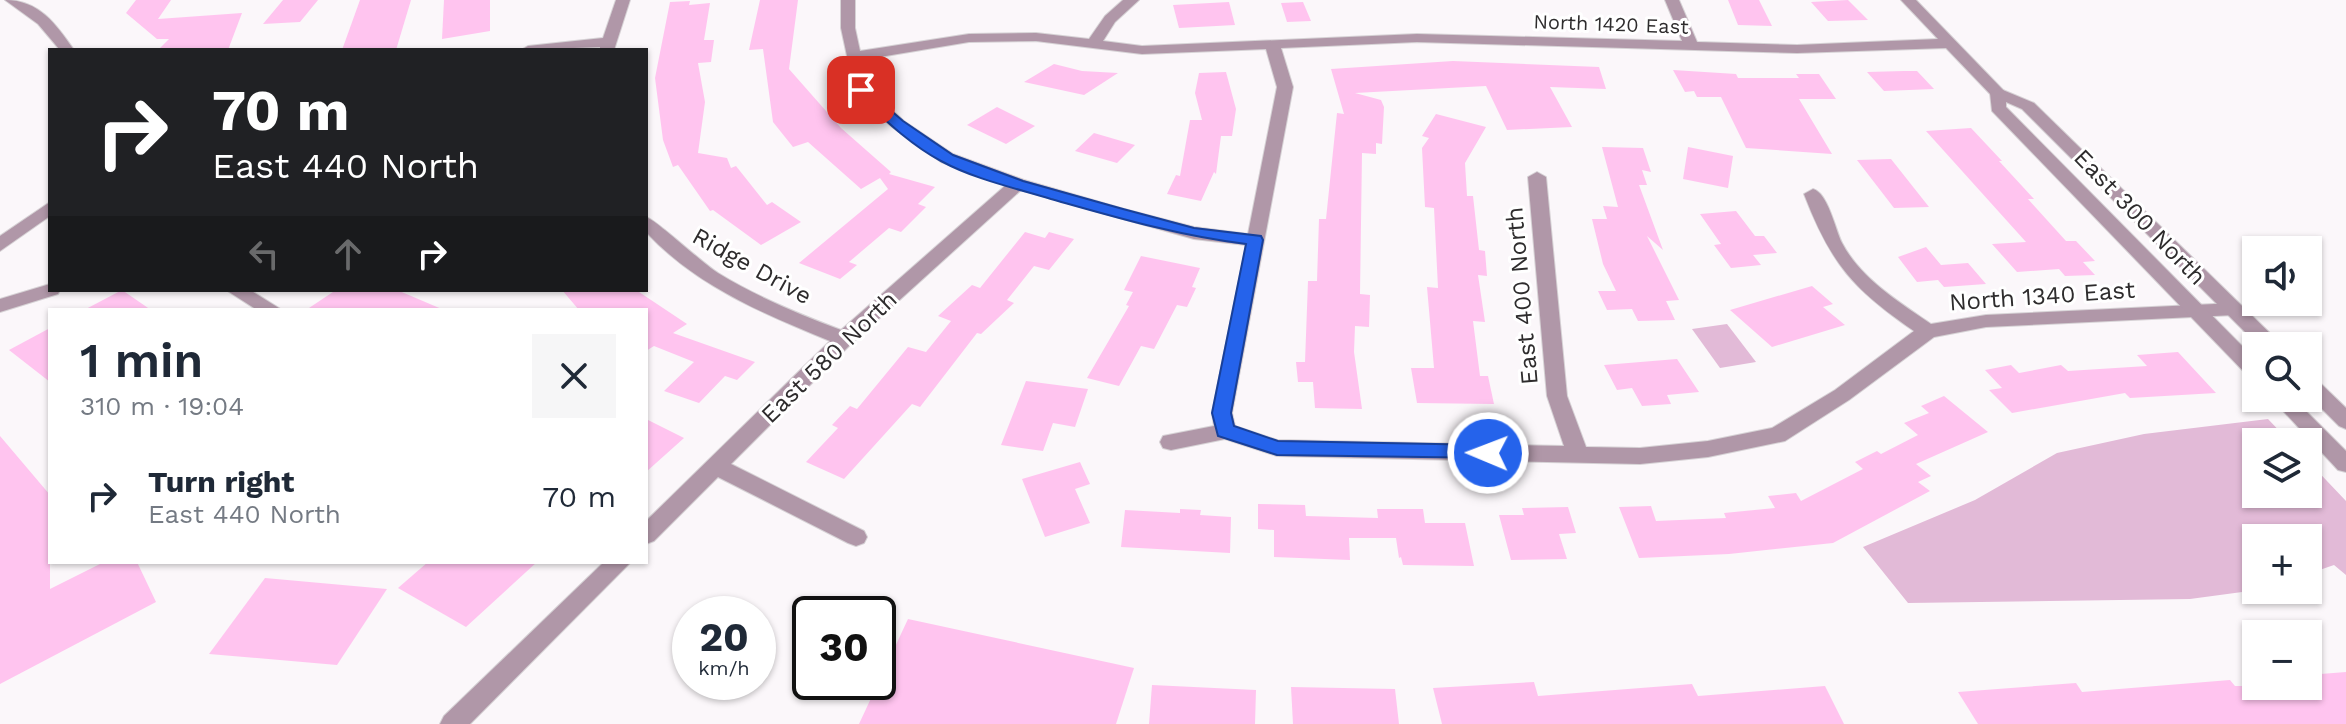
<!DOCTYPE html>
<html lang="en">
<head>
<meta charset="utf-8">
<style>
	body { margin:0; font-family:"Work Sans",sans-serif; background:#f6f6f7; color:#1f2937; height:100vh; display:flex; flex-direction:column; font-size:30px; white-space:nowrap }
	* { box-sizing:border-box; margin:0 }
	p { font-size:26px; color:#747a83 }
	.icon { flex:none; width:44px; height:44px; fill:none; stroke:currentColor; stroke-width:2; stroke-linecap:round; stroke-linejoin:round }
	.map { position:relative; flex:1; overflow:hidden }
	.sheet { position:absolute; left:48px; top:308px; width:600px; height:256px; display:flex; flex-direction:column; background:#fff; border-radius:0px; box-shadow:0 2px 6px #0004 }
	.sheet>* { flex:none }
	.top-card { position:absolute; left:48px; top:48px; width:600px; height:244px; border-radius:0px; box-shadow:0 2px 6px #0004; background:#202124; color:#fff; overflow:hidden }
	.tools { position:absolute; left:2242px; top:236px; display:grid; gap:16px }
	.tools a { display:grid; place-items:center; width:80px; height:80px; border-radius:0px; background:#fff; box-shadow:0 2px 6px #0004; font-size:40px }
	.speed { position:absolute; left:672px; top:596px; display:flex; gap:16px; font-size:40px; font-weight:700; text-align:center }
	.speed>* { display:grid; place-content:center; width:104px; height:104px; border-radius:50%; background:#fff; box-shadow:0 2px 6px #0004; line-height:1 }
	.speed small { font-size:20px; font-weight:400 }
	.speed .limit { border:4px solid #111; border-radius:12px; background:#fff; color:#111 }
	.pin { position:absolute; display:grid; place-items:center; width:68px; height:68px; color:#fff; margin:-34px; border-radius:16px; box-shadow:0 4px 12px #0006 }
	.me { position:absolute; width:88px; margin:-44px; rotate:271deg; stroke-linejoin:round; filter:drop-shadow(0 0 6px #0008) }
	.turn { display:flex; align-items:center; gap:28px; height:168px; padding:0 32px; font-size:36px }
	.turn .icon { width:104px; height:104px; stroke-width:2.5 }
	.turn b { display:block; font-size:56px; line-height:68px }
	.lanes { display:flex; align-items:center; height:76px; padding:0 32px; background:#0003; justify-content:center; gap:40px; direction:ltr }
	.lanes .off { opacity:.35 }
	.round { display:grid; place-items:center; flex:none; width:84px; height:84px; border-radius:0px; background:#f6f6f7 }
	.headline { display:flex; align-items:center; justify-content:space-between; height:136px; padding:0 32px }
	h1 { font-size:48px; font-weight:600; line-height:60px }
	ul { padding:0; list-style:none }
	li { display:flex; align-items:center; gap:24px; height:104px; padding:0 32px }
	li div { flex:1 }
	li b { display:block; font-size:30px }
	li em { font-style:normal }
	.map>svg:first-child { display:block }
	.green { fill:#e2bad7 }
	.building { fill:#ffc4ef }
	.lines { fill:none; stroke-linecap:round; stroke-linejoin:round }
	.minor-casing { stroke:#d6d2d5; stroke-width:2 }
	.tertiary-casing { stroke:#d6d2d5; stroke-width:2 }
	.minor { fill:#b097a8; fill-rule:evenodd }
	.tertiary { fill:#b097a8; fill-rule:evenodd }
	.route { fill:#2563eb; stroke:#184099; stroke-width:2 }
	.labels { text-anchor:middle; dominant-baseline:central; stroke-width:6; stroke-linejoin:round; paint-order:stroke }
	.far-street-label { font-size:20px; fill:#2e2c2d; stroke:#fff }
	.street-label { font-size:24px; fill:#2e2c2d; stroke:#fff }
</style>
</head>
<body>
<div class="map">
<svg width="2346" height="724" viewBox="0 0 2346 724">
	<rect width="100%" height="100%" fill="#fbf7fa"/>
	<g class="green">
		<polygon points="1727,324 1756,362 1720,368 1692,329"/>
		<polygon points="2268,419 2290,442 2256,442 2256,494 2308,494 2308,461 2346,501 2346,575 2334,565 2308,574 2308,538 2256,538 2257,590 2190,599 1908,603 1863,547 1975,500 2057,453 2144,434"/>
	</g>
	<g class="building">
		<polygon points="136,0 171,0 158,19 242,13 228,50 158,50 169,39 157,39 126,13"/>
		<polygon points="283,0 318,0 300,22 263,24"/>
		<polygon points="360,0 411,0 396,50 342,50"/>
		<polygon points="444,0 490,0 490,31 442,39"/>
		<polygon points="760,0 798,0 789,69 841,128 891,172 889,174 935,187 918,204 926,207 901,232 889,228 849,262 857,265 840,279 799,263 888,189 880,178 861,189 808,142 793,147 773,122 763,49 749,50"/>
		<polygon points="1728,0 1759,0 1772,26 1738,25"/>
		<polygon points="1848,0 1868,20 1828,21 1811,2"/>
		<polygon points="690,1 689,5 710,3 704,40 714,40 711,62 698,63 705,102 698,153 727,158 731,168 736,166 767,205 772,202 801,222 761,245 713,210 710,211 678,165 673,167 663,140 655,78 670,2"/>
		<polygon points="1229,2 1235,25 1179,28 1173,5"/>
		<polygon points="1303,2 1311,21 1287,22 1281,3"/>
		<polygon points="1453,61 1599,67 1606,89 1550,87 1572,127 1507,130 1486,86 1355,93 1381,100 1384,107 1382,144 1376,143 1376,154 1362,153 1360,294 1370,295 1369,327 1355,326 1354,352 1362,409 1315,408 1313,382 1298,382 1296,362 1305,362 1308,281 1317,281 1319,219 1326,219 1337,113 1344,114 1331,69"/>
		<polygon points="1054,64 1082,71 1118,73 1084,95 1024,82"/>
		<polygon points="1673,70 1736,74 1738,78 1799,78 1796,74 1819,74 1836,99 1799,99 1832,154 1746,148 1721,97 1697,97 1694,91 1685,92"/>
		<polygon points="1904,71 1917,71 1934,89 1884,91 1867,72"/>
		<polygon points="1226,72 1236,109 1232,136 1221,136 1216,174 1214,172 1201,201 1167,194 1176,175 1180,176 1190,120 1202,120 1195,93 1199,73"/>
		<polygon points="997,107 1035,126 1006,144 967,125"/>
		<polygon points="1436,114 1486,127 1465,163 1467,196 1473,196 1479,250 1485,251 1487,276 1478,275 1485,322 1473,321 1480,376 1488,376 1494,404 1417,403 1411,368 1434,368 1427,287 1438,288 1434,208 1425,207 1422,148 1429,138 1422,136"/>
		<polygon points="1971,128 2002,161 1999,161 2034,199 2028,199 2066,241 2076,241 2095,261 2083,262 2095,275 2065,276 2059,269 2017,272 1992,244 2026,242 1926,131"/>
		<polygon points="1094,133 1135,145 1117,163 1075,151"/>
		<polygon points="1602,147 1643,148 1651,172 1642,170 1647,185 1639,185 1663,250 1647,236 1679,300 1666,301 1675,320 1638,321 1632,309 1607,310 1598,291 1616,291 1603,264 1592,219 1607,219 1603,206 1618,207"/>
		<polygon points="1688,147 1733,156 1728,188 1683,179"/>
		<polygon points="1891,159 1929,207 1894,208 1857,160"/>
		<polygon points="1736,211 1755,236 1764,236 1777,253 1753,255 1761,265 1731,268 1714,245 1721,244 1700,214"/>
		<polygon points="1025,232 1045,238 1049,232 1074,239 1049,270 1034,266 1007,300 1014,303 981,334 977,333 920,407 912,404 844,479 806,462 838,428 832,425 850,406 857,409 908,347 926,352 951,321 938,316 972,285 980,288"/>
		<polygon points="1926,247 1941,265 1968,263 1986,284 1944,287 1938,280 1917,282 1898,257"/>
		<polygon points="1141,256 1200,268 1192,287 1196,288 1187,307 1177,305 1154,349 1141,346 1119,386 1087,378 1129,306 1126,305 1133,292 1124,290"/>
		<polygon points="1812,286 1833,304 1823,307 1845,325 1772,347 1730,310"/>
		<polygon points="122,290 151,310 84,310"/>
		<polygon points="336,290 397,290 444,310 306,310"/>
		<polygon points="562,290 636,290 687,324 673,333 755,362 737,380 725,376 699,403 664,391 694,362 654,346 646,351 646,310 579,310"/>
		<polygon points="50,328 50,382 9,350"/>
		<polygon points="2178,352 2216,393 2130,398 2125,393 2012,413 1989,390 2002,388 1985,370 2011,365 2019,373 2061,365 2068,371 2147,366 2137,355"/>
		<polygon points="1677,359 1699,392 1667,395 1671,404 1642,406 1632,388 1617,390 1604,365"/>
		<polygon points="1026,381 1088,389 1075,427 1053,423 1043,451 1001,445"/>
		<polygon points="1944,396 1988,432 1916,464 1931,476 1918,482 1930,491 1833,543 1729,554 1639,558 1619,507 1651,506 1656,521 1726,518 1724,513 1775,508 1768,496 1796,493 1801,501 1863,469 1855,462 1877,451 1881,454 1918,435 1904,423 1929,413 1921,406"/>
		<polygon points="646,419 684,438 646,472"/>
		<polygon points="0,436 50,495 50,589 104,562 137,562 156,602 0,684"/>
		<polygon points="1080,462 1090,484 1075,489 1090,523 1045,537 1022,479"/>
		<polygon points="1258,504 1305,505 1306,516 1378,518 1377,509 1423,509 1425,523 1465,523 1474,566 1403,565 1401,557 1399,558 1396,538 1349,538 1350,560 1274,557 1274,530 1258,529"/>
		<polygon points="1568,507 1576,533 1559,534 1567,559 1511,560 1499,515 1524,515 1522,508"/>
		<polygon points="1180,509 1201,510 1200,515 1231,517 1230,553 1121,547 1125,510 1180,513"/>
		<polygon points="428,562 537,562 466,627 398,588"/>
		<polygon points="265,578 387,589 337,665 209,654"/>
		<polygon points="908,619 1134,668 1116,724 859,724"/>
		<polygon points="2346,672 2346,724 1978,724 1958,692 2076,683 2082,692 2230,680 2235,686 2308,686 2308,675"/>
		<polygon points="1534,682 1538,696 1692,684 1698,696 1825,686 1844,724 1442,724 1433,688"/>
		<polygon points="1152,685 1256,690 1255,724 1149,724"/>
		<polygon points="1291,687 1395,689 1399,724 1293,724"/>
	</g>
	<g class="lines">
		<defs>
			<g id="minor">
				<polygon points="616,0 630,0 614,50 600,50 600,47 521,50 528,46 603,38"/>
				<path d="M 841,0 L 855,0 L 855,28 L 860,51 L 969,34 L 1036,33 L 1089,39 L 1105,16 L 1123,0 L 1139,0 L 1115,22 L 1103,41 L 1142,46 L 1417,34 L 1682,41 L 1665,0 L 1679,0 L 1697,42 L 1797,45 L 1938,39 L 1901,0 L 1916,0 L 2006,93 L 1998,98 L 1992,96 L 1946,48 L 1797,53 L 1417,42 L 1281,48 L 1293,87 L 1232,413 L 1235,426 L 1277,440 L 1564,446 L 1547,396 L 1528,177 L 1537,172 L 1546,177 L 1567,396 L 1586,447 L 1640,448 L 1708,441 L 1772,428 L 1835,390 L 1914,331 C 1853,289 1831,264 1804,194 L 1813,189 C 1828,193 1835,229 1842,243 C 1861,279 1899,302 1931,324 L 1986,315 L 2235,303 L 2245,309 L 2235,315 L 1986,327 L 1934,337 L 1849,400 L 1785,441 L 1708,457 L 1640,464 L 1277,456 L 1225,439 L 1171,450 L 1163,448 L 1160,442 L 1163,436 L 1214,426 L 1212,413 L 1246,245 L 1194,239 L 1021,190 L 851,344 L 731,464 L 864,531 L 867,537 L 864,543 L 856,546 L 848,543 L 718,477 L 654,541 L 646,544 L 646,521 L 830,341 C 764,314 696,286 646,232 L 646,217 C 655,219 702,263 718,273 C 757,297 799,314 841,330 L 1006,185 L 941,162 L 892,127 L 855,93 L 841,28 ZM 1036,41 L 1142,54 L 1266,49 L 1277,87 L 1248,234 L 1194,227 L 1124,209 L 1024,180 L 953,154 L 904,121 L 868,88 L 862,60 L 969,42 Z"/>
				<polygon points="50,284 50,290 60,290 58,294 0,312 0,299"/>
				<polygon points="226,290 250,290 282,310 257,310"/>
				<polygon points="604,562 631,562 470,724 440,724 444,716"/>
			</g>
			<g id="tertiary">
				<path d="M 5,0 C 39,0 56,24 74,50 L 60,50 L 38,24 Z"/>
				<polygon points="1998,88 2034,103 2278,341 2281,346 2259,346 2022,109 2006,102 2006,107 2256,360 2256,379 2249,377 1992,111 1990,93"/>
				<polygon points="50,202 50,216 0,251 0,236"/>
				<polygon points="2308,376 2315,378 2346,408 2346,429 2339,426 2308,395"/>
				<polygon points="2271,398 2293,398 2346,451 2346,472 2338,470"/>
			</g>
		</defs>
		<use href="#minor" class="minor-casing"/>
		<use href="#tertiary" class="tertiary-casing"/>
		<use href="#minor" class="minor"/>
		<use href="#tertiary" class="tertiary"/>
	</g>
	<path class="route" d="M 861,85 L 903,121 L 953,155 L 1023,181 L 1123,209 L 1194,228 L 1261,236 L 1263,240 L 1231,413 L 1234,426 L 1278,441 L 1488,445 L 1495,447 L 1498,453 L 1495,458 L 1277,455 L 1218,436 L 1212,413 L 1246,244 C 1179,236 1115,217 1051,199 C 1015,188 974,179 941,161 C 909,144 882,117 856,93 L 856,87 Z"/>
	<g class="labels">
		<g class="far-street-label">
			<text transform="translate(1611 24) rotate(2)">North 1420 East</text>
		</g>
		<g class="street-label">
			<text transform="translate(2140 217) rotate(46)">East 300 North</text>
			<text transform="translate(752 266) rotate(29)">Ridge Drive</text>
			<text transform="translate(1522 296) rotate(-95)">East 400 North</text>
			<text transform="translate(2042 296) rotate(-4)">North 1340 East</text>
			<text transform="translate(829 357) rotate(-44)">East 580 North</text>
		</g>
	</g>
</svg>
<div class="tools">
<a><svg class="icon" aria-label="sound" viewBox="0 0 24 24"><path d="M4 9h4l5-4v14l-5-4H4zM17 9q2 3 0 6"/></svg></a>
<a><svg class="icon" aria-label="search" viewBox="0 0 24 24"><circle cx="10" cy="10" r="6"/><path d="M15 15l6 6"/></svg></a>
<a><svg class="icon" aria-label="layers" viewBox="0 0 24 24"><path d="M12 4l9 5-9 5-9-5zM3 14l9 5 9-5"/></svg></a>
<a>+</a>
<a>−</a>
</div>
<div class="speed"><div>20<small>km/h</small></div><div class="limit">30</div></div>
<div class="pin" style="left:861px;top:90px;background:#d93025"><svg class="icon" aria-label="arrive" viewBox="0 0 24 24"><path d="M6 21V4h12l-3 4 3 4H6"/></svg></div>
<svg class="me" style="left:1488px;top:453px" viewBox="-20 -20 40 40"><circle r="17" fill="#2563eb" stroke="#fff" stroke-width="3"/><path d="M0-11L8 9 0 5-8 9z" fill="#fff"/></svg>
<div class="top-card">
<div class="turn"><svg class="icon" aria-label="right" viewBox="0 0 24 24"><path d="M7 20v-9h11M14 6l5 5-5 5"/></svg><div><b>70 m</b>East 440 North</div></div>
<div class="lanes"><svg class="icon off" aria-label="left" viewBox="0 0 24 24"><path d="M17 20v-9H6M10 6l-5 5 5 5"/></svg><svg class="icon off" aria-label="ahead" viewBox="0 0 24 24"><path d="M12 20V5M6 11l6-6 6 6"/></svg><svg class="icon" aria-label="right" viewBox="0 0 24 24"><path d="M7 20v-9h11M14 6l5 5-5 5"/></svg></div>
</div>
<section class="sheet">
<div class="headline"><div><h1>1 min</h1><p>310 m · 19:04</p></div><a class="round"><svg class="icon" aria-label="close" viewBox="0 0 24 24"><path d="M6 6l12 12M18 6L6 18"/></svg></a></div>
<ul>
<li><svg class="icon" aria-label="right" viewBox="0 0 24 24"><path d="M7 20v-9h11M14 6l5 5-5 5"/></svg><div><b>Turn right</b><p>East 440 North</p></div><em>70 m</em></li>
</ul>
</section>
</div>
</body>
</html>
